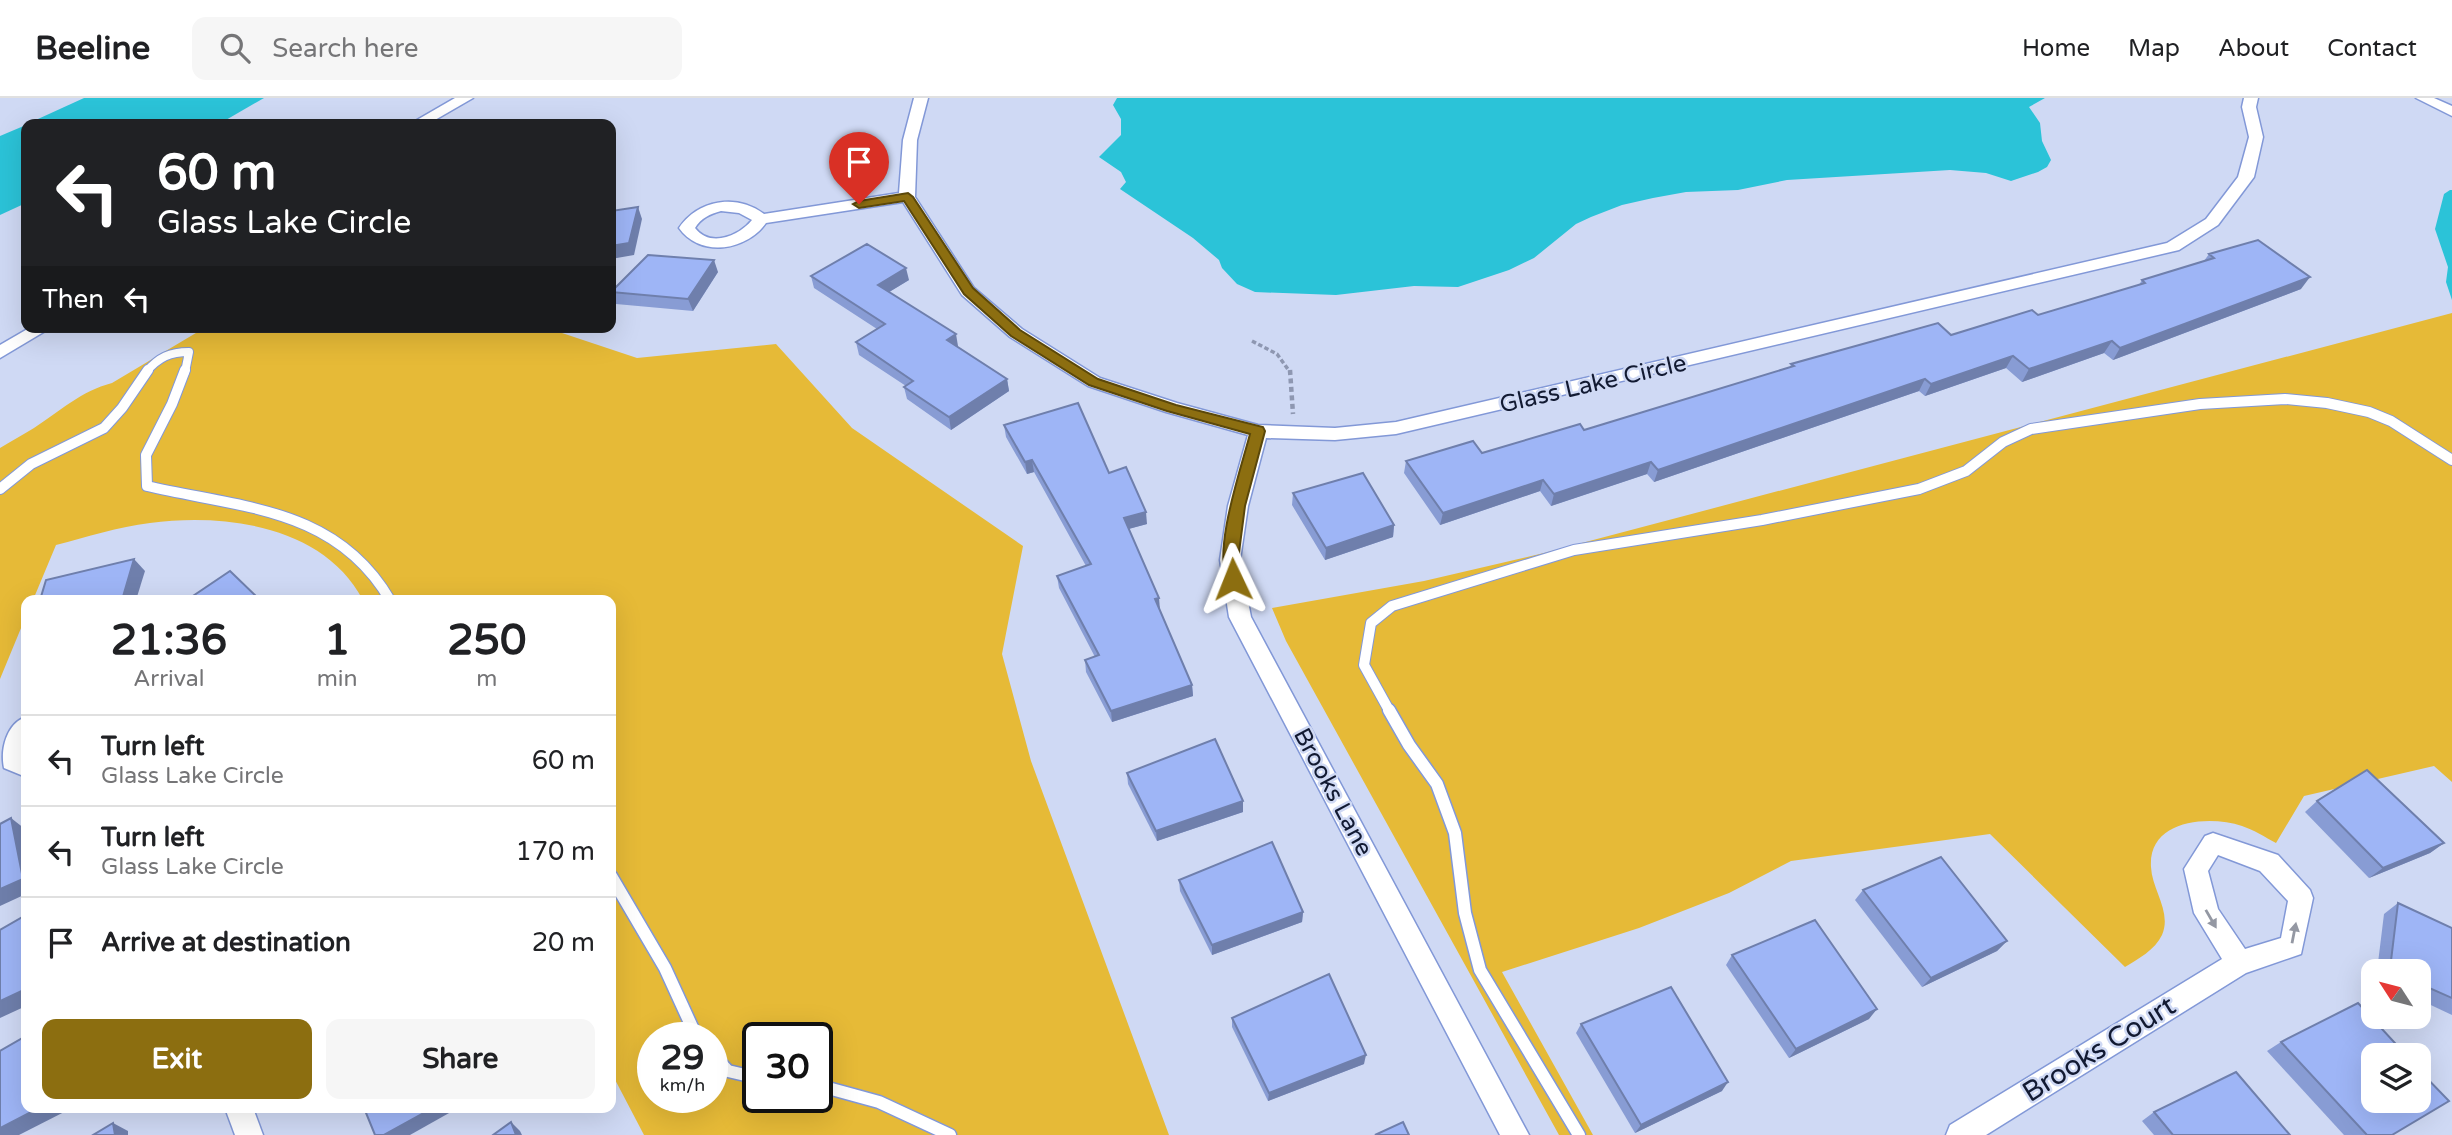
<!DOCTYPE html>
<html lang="en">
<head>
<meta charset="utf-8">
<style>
	body { margin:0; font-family:"Varela Round",sans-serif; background:#f6f6f6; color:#202124; height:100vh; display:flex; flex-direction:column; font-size:26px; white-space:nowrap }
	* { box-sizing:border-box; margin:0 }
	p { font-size:23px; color:#757577 }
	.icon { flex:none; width:38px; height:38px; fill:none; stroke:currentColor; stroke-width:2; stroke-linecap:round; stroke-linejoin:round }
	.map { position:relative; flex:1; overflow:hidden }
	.sheet { position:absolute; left:21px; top:497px; width:595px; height:518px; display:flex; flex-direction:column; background:#fff; border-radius:14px; box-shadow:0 7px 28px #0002 }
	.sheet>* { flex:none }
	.guide { position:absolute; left:21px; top:21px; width:595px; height:214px; border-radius:14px; box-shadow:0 7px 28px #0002; background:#202124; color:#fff; overflow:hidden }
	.needle { width:46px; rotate:306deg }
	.fabs { position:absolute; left:2361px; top:861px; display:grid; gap:14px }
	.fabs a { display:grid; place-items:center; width:70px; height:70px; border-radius:14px; background:#fff; box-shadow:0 7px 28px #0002; font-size:35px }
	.speed { position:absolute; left:637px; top:924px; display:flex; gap:14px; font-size:35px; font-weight:700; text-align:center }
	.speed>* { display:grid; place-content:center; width:91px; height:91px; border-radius:50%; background:#fff; box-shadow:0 7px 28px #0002; line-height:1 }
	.speed small { font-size:18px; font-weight:400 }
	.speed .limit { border:4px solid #111; border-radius:10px; background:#fff; color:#111 }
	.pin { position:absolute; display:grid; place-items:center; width:60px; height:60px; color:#fff; margin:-72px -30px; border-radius:50% 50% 50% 0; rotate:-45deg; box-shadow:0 0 7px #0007 }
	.pin .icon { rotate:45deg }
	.me { position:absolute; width:77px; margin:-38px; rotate:358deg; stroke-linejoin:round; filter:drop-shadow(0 0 5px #0008) }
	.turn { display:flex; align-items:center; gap:24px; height:147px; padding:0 21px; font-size:32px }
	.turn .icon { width:91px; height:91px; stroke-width:2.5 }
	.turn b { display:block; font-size:49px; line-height:60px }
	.then { display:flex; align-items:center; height:66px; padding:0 21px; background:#0003; gap:14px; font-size:26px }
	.eta { display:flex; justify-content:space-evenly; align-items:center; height:119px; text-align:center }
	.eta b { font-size:42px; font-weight:700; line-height:49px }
	.primary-button { display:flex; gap:14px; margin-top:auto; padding:14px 21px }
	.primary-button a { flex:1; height:80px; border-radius:14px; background:#8c6e10; color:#fff; font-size:28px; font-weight:700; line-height:80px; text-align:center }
	.primary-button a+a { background:#f6f6f6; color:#202124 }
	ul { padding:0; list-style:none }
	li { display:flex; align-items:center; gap:21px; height:91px; padding:0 21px; border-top:2px solid #e0e0e0 }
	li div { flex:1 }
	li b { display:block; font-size:26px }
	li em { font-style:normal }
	header { display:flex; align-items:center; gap:42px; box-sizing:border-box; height:98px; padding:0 35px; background:#fff; border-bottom:2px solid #e0e0e0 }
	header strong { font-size:33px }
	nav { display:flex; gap:38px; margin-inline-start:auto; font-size:24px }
	.search { width:490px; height:63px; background:#f6f6f6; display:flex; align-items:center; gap:18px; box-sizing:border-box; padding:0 24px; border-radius:14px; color:#757577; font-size:26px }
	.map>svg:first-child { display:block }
	.green { fill:#e6ba37; fill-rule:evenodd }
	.water { fill:#2bc3d8 }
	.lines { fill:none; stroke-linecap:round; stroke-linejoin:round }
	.lane-far2-casing { stroke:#8298d7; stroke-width:10 }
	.lane-far1-casing { stroke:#8298d7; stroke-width:12 }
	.lane-casing { stroke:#8298d7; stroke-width:15 }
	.street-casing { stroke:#8298d7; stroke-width:3 }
	.path-far1 { stroke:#8e97b1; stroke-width:3.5; stroke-dasharray:4.5 2.5; stroke-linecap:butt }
	.path { stroke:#8e97b1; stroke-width:4.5; stroke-dasharray:5 3.5; stroke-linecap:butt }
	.lane-far2 { stroke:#fff; stroke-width:8 }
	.lane-far1 { stroke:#fff; stroke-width:10 }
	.lane { stroke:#fff; stroke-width:12 }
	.street { fill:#fff; fill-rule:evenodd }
	.wall { fill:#889cd4 }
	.shaded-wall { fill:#6f7fac }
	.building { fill:#9eb5f6; stroke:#6f7fac; stroke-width:2 }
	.oneway { fill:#9498a3 }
	.route { fill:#8c6e10; stroke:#5b480a; stroke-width:2 }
	.labels { text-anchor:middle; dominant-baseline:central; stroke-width:5; stroke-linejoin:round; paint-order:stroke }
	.street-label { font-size:24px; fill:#121a32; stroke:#cfd9f4 }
	.near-street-label { font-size:28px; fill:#121a32; stroke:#cfd9f4 }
</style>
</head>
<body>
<header>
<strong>Beeline</strong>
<div class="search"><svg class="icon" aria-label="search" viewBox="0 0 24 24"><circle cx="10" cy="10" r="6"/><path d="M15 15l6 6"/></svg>Search here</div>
<nav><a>Home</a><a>Map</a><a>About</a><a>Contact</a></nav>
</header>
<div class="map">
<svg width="2452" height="1037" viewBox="0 0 2452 1037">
	<rect width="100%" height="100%" fill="#cfd9f4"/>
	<g class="green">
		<path d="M 2452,215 L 2452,684 L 2434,668 L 2304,698 L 2276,745 C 2265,739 2254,732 2242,728 C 2208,717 2148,722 2151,769 C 2152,792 2172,814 2162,837 C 2155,852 2138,861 2125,869 L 1990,736 L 1791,763 L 1729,795 L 1639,830 L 1502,874 L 1593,1037 L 1559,1037 L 1286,543 L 1272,510 L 1424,483 L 1544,455 Z"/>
		<path d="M 206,229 L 544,229 L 637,260 L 776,246 L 852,330 L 1023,448 L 1002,556 L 1031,663 L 1169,1037 L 644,1037 L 611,974 L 611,502 L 363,502 C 324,428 226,415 150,425 C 118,429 87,439 56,447 L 33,502 L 26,502 L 26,518 L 0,581 L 0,350 C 11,343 23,337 34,330 C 60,313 81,293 112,285 ZM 653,940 L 712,940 L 712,999 L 653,999 ZM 758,940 L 817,940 L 817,999 L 758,999 Z"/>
	</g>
	<g class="water">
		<polygon points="84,0 264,0 219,26 27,26"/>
		<polygon points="1117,0 2045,0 2029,9 2040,25 2042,43 2051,62 2047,69 2038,74 2011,83 1986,75 1950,72 1787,82 1738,92 1686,94 1653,100 1622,107 1591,119 1576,126 1534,160 1509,172 1458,189 1414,188 1336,197 1255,194 1237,186 1222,170 1219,162 1193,140 1120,91 1126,84 1121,74 1099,59 1121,37 1121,21 1113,7"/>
		<polygon points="26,27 26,105 0,117 0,38"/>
		<polygon points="2450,92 2452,92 2452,202 2446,184 2448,169 2435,131 2444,96"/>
	</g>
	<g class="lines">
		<defs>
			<path id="lane-far2" d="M 146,274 C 159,259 170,254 189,254 L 185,274"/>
			<g id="lane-far1">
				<path d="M 185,272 L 172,306 L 146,357 L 147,388 C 240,410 336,409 390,502"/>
				<polyline points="0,391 31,366 104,330 122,310 148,272"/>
				<polyline points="1390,614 1364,567 1371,525 1392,508 1574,452 1762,422 1919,391 1966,373 2003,344 2031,331 2200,306 2285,301 2327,305 2369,314 2391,323 2452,362"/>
			</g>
			<g id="lane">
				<polyline points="1389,612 1409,647 1437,686 1455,735 1465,815 1480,872 1579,1037"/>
				<polyline points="611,778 665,870 697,940"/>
				<polyline points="712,956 728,973 758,980"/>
				<polyline points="817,987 879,1004 950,1037"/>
			</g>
			<g id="street">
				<polygon points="455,0 473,0 428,26 410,26"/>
				<path d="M 914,0 L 928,0 L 917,42 L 915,99 L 974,190 L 1022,231 L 1100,280 L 1177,305 L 1258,327 L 1335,330 L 1396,324 L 2167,145 L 2206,121 L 2238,79 L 2249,39 L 2242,9 L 2244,0 L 2258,0 L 2256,9 L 2263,39 L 2254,79 L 2218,127 L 2179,152 L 1396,336 L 1335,342 L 1266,340 L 1248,408 L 1240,462 L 1251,519 L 1529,1037 L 1500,1037 L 1229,519 L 1220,462 L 1228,408 L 1248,337 L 1166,314 L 1088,288 L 1010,239 L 962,197 L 903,104 L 766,125 C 746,153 700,160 679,130 C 698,102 736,95 764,116 L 899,95 L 903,42 ZM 721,113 L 739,115 L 752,122 C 739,138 710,150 695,130 C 701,120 710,116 721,113 Z"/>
				<polygon points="2416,0 2434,0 2452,8 2452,18"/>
				<polygon points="31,229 52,229 0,260 0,247"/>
				<path d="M 26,619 L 24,658 L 26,659 L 26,679 L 4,670 C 0,651 7,625 26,619 Z"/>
				<path d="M 2213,735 L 2278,757 L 2310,792 L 2313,800 L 2301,856 L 2246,875 L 1986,1037 L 1946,1037 L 1950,1027 L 2222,861 L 2194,815 L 2184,771 L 2205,738 ZM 2218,757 L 2260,773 L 2288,803 L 2281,840 L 2245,851 L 2218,811 L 2208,773 Z"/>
				<polygon points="225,1010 253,1010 263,1037 235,1037"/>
			</g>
		</defs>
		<use href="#lane-far2" class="lane-far2-casing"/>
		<use href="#lane-far1" class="lane-far1-casing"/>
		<use href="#lane" class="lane-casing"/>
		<use href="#street" class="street-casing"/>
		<polyline class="path-far1" points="1252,243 1277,256 1290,274"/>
		<polyline class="path" points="1290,272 1293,316"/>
		<use href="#lane-far2" class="lane-far2"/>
		<use href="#lane-far1" class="lane-far1"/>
		<use href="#lane" class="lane"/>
		<use href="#street" class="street"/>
	</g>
	<g class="wall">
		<polygon points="2209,156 2301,191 2113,262 2104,255 2022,284 2006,270 1925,298 1919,293 1654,384 1647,376 1551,408 1540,393 1440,427 1404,375 1406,363 1482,355 1584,332 1790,270 1791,266 1951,237 2038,217 2139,187 2142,182 2204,163"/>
		<polygon points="718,174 693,213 616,206 611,194"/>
		<polygon points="811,178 909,182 889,194 958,249 1007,281 1009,293 951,332 907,301 904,289 906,288 859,257 856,244 877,231 814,190"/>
		<polygon points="1004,327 1109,375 1147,426 1128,431 1159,500 1159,512 1192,587 1193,598 1112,624 1086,574 1085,562 1095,559 1059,490 1057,478 1086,468 1034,374 1027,376 1006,339"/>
		<polygon points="1293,395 1394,427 1393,439 1325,462 1292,407"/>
		<polygon points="1127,675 1243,703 1243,714 1157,743 1128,686"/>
		<polygon points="2317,703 2444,745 2430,755 2369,780 2305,714"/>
		<polygon points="1179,782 1303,814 1302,824 1212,857 1180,793"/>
		<polygon points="1863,792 2007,843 1997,853 1922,889 1855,802"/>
		<polygon points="2398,805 2452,830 2452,917 2418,901 2418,873 2377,873 2384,816"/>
		<polygon points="1732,857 1869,921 1789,960 1726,867"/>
		<polygon points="1232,920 1364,966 1268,1003 1232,929"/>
		<polygon points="1581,926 1722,993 1635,1035 1576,935"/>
		<polygon points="2281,944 2392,1037 2344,1037 2267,953"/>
		<polygon points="2154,1014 2290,1037 2154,1037 2142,1023"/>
	</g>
	<g class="shaded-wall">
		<polygon points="638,109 642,121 634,157 611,161 611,148"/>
		<polygon points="714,162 718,174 693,213 688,201"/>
		<polygon points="906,170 909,182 881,199 878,187"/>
		<polygon points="2310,179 2301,191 2113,262 2120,250"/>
		<polygon points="956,236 958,248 949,254 947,242"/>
		<polygon points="2112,243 2104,255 2022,284 2029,271"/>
		<polygon points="2013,258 2006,270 1925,298 1931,286"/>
		<polygon points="1007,281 1009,293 951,332 949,319"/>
		<polygon points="1925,281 1919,293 1654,384 1658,372"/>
		<polygon points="1032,362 1034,374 1027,376 1025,364"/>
		<polygon points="1651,364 1647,376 1551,408 1554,396"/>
		<polygon points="1543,382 1540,393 1440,427 1443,415"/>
		<polygon points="1146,414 1147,426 1125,432 1124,420"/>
		<polygon points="1394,427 1393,439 1325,462 1326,450"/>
		<polygon points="134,461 145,473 136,502 122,502"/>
		<polygon points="1159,500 1160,512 1155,513 1155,501"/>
		<polygon points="1192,587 1193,598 1112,624 1111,613"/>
		<polygon points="1243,703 1243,714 1157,743 1156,733"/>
		<polygon points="11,720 25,731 26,735 26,796 0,808 0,791"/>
		<polygon points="2444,745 2430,755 2369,780 2383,770"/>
		<polygon points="1303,814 1302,824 1212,857 1212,847"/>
		<polygon points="2007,843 1997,853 1922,889 1931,880"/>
		<polygon points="26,891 26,908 0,920 0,903"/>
		<polygon points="1877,911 1869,921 1789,960 1796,951"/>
		<polygon points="1366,957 1364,966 1268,1003 1269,995"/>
		<polygon points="1728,984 1722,993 1635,1035 1641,1027"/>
		<polygon points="39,1010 72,1010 19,1037 0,1037 0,1030"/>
		<polygon points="433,1010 458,1010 410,1037 384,1037"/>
		<polygon points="511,1024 520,1033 522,1037 516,1037"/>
		<polygon points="113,1025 128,1033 128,1037 115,1037"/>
	</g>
	<g class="building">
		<polygon points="638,109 629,145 611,148 611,113"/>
		<polygon points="2258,142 2310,179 2120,250 2112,243 2029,271 2013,258 1931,286 1925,281 1658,372 1651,364 1554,396 1543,382 1443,415 1406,363 1473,343 1482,355 1580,326 1584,332 1794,268 1791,266 1938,225 1951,237 2032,212 2038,217 2145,185 2142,182 2214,160 2209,156"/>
		<polygon points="867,146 906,170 878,187 956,236 947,242 1007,281 949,319 904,289 913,283 856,244 885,226 811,178"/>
		<polygon points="648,157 714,162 688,201 611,194"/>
		<polygon points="1078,305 1109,375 1126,369 1146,414 1124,420 1159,500 1155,501 1192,587 1111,613 1085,562 1099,557 1057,478 1091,466 1032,362 1025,364 1004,327"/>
		<polygon points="1363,375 1394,427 1326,450 1293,395"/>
		<polygon points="134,461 122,502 40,502 46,482"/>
		<polygon points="230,473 260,502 187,502"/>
		<polygon points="1215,641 1243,703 1156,733 1127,675"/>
		<polygon points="2367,672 2444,745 2383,770 2317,703"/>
		<polygon points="11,720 23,781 0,791 0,726"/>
		<polygon points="1272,744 1303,814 1212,847 1179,782"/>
		<polygon points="1941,759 2007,843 1931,880 1863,792"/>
		<polygon points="2398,805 2452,830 2452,900 2418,885 2418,873 2394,873 2390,871"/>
		<polygon points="26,817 26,891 0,903 0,832"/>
		<polygon points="1815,822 1877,911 1796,951 1732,857"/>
		<polygon points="1329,876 1366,957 1269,995 1232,920"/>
		<polygon points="1671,889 1728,984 1641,1027 1581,926"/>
		<polygon points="2358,905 2406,957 2373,957 2373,1003 2418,1003 2418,971 2449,1003 2392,1037 2367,1037 2281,944"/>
		<polygon points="26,938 26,1010 39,1010 0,1030 0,953"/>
		<polygon points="2236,974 2290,1037 2173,1037 2154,1014"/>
		<polygon points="364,1010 433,1010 384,1037 375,1037"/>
		<polygon points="511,1024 516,1037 493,1037"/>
		<polygon points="1403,1024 1409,1037 1375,1037"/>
		<polygon points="113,1025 115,1037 93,1037"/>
	</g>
	<defs><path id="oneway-solid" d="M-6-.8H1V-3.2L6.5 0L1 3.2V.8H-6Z" transform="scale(1.75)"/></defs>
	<g class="oneway">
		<use href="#oneway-solid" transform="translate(2211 821) rotate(60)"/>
		<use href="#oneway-solid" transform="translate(2294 835) rotate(-79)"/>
	</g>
	<path class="route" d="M 908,95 L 913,99 L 973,190 L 1020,232 L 1098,281 L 1176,307 L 1263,329 L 1265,333 L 1245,408 L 1238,462 L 1241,481 L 1239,485 L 1228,485 C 1212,453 1241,371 1250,336 L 1167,313 L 1089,287 L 1011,238 L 964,196 L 904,103 L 859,110 L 853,106 L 859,103 Z"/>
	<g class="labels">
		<g class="street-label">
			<text transform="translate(1593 286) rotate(-13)">Glass Lake Circle</text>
			<text transform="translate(1333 694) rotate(62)">Brooks Lane</text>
		</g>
		<g class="near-street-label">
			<text transform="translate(2099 951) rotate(-32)">Brooks Court</text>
		</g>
	</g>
</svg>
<div class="fabs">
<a><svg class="needle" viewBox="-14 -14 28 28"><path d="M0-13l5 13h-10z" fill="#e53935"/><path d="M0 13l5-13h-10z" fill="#757577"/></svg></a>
<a><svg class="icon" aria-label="layers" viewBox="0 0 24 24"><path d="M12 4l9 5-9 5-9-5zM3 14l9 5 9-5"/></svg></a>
</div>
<div class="speed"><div>29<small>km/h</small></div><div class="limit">30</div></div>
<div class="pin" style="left:859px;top:106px;background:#d93025"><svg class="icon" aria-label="arrive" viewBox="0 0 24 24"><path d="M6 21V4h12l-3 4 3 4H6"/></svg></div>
<svg class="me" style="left:1233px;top:481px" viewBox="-20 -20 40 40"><path d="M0-17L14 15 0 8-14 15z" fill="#8c6e10" stroke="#fff" stroke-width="4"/></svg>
<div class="guide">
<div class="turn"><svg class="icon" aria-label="left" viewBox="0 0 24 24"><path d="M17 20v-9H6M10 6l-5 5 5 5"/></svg><div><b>60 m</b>Glass Lake Circle</div></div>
<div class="then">Then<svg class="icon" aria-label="left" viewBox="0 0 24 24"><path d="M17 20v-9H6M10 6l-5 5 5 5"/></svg></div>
</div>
<section class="sheet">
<div class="eta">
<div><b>21:36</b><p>Arrival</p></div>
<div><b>1</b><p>min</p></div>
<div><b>250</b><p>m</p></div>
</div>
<ul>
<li><svg class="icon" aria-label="left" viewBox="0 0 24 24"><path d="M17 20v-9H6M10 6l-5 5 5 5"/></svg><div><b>Turn left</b><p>Glass Lake Circle</p></div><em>60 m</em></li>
<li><svg class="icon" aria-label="left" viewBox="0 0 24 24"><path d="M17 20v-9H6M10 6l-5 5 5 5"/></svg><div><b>Turn left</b><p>Glass Lake Circle</p></div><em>170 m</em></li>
<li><svg class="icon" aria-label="arrive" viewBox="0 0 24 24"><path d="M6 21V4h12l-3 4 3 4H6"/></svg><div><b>Arrive at destination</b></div><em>20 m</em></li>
</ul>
<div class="primary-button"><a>Exit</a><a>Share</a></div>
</section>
</div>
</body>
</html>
